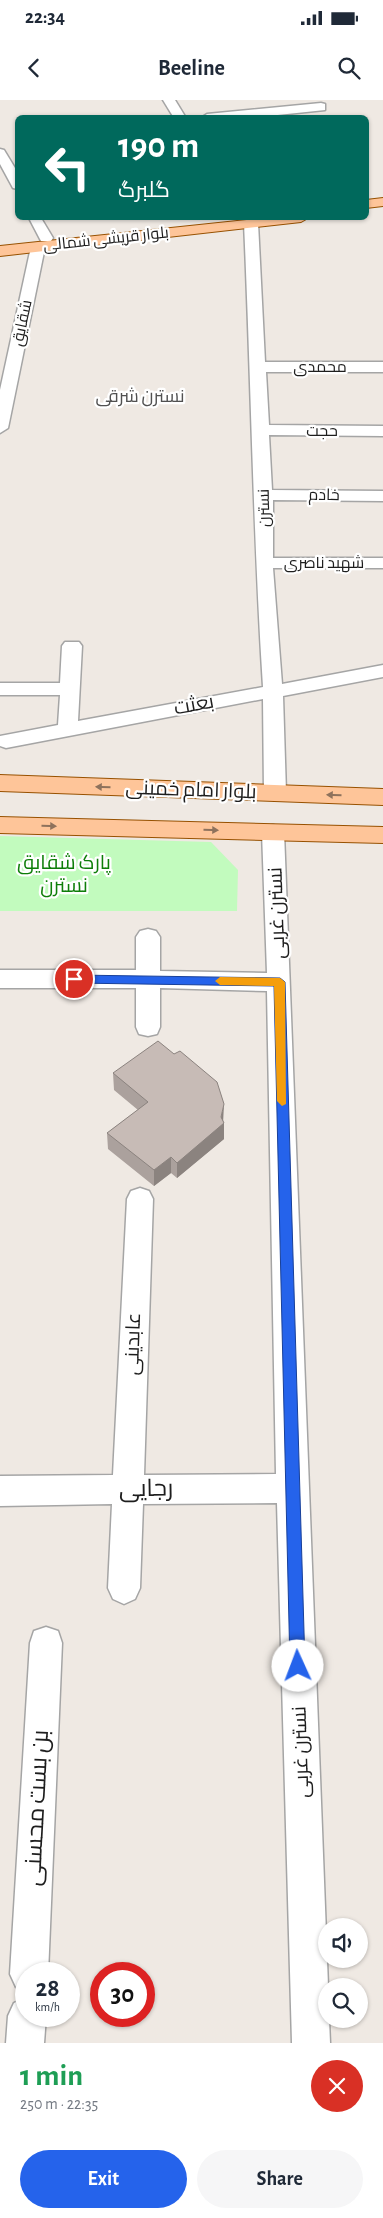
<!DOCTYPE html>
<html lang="en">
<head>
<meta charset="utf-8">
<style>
	body { margin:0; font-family:"Alegreya Sans",Cairo,sans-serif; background:#f6f6f7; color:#1f2937; height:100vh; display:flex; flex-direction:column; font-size:19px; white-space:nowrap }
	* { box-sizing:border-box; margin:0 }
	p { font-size:16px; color:#747a83 }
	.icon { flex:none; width:28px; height:28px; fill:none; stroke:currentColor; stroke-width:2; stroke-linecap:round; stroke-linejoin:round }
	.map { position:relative; height:1943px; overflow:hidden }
	.drawer { display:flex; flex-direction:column; background:#fff; flex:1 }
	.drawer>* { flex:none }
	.top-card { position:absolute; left:15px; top:15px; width:354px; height:105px; border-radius:8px; box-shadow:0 1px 4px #0004; background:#00695c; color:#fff; overflow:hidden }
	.tools { position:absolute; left:318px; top:1818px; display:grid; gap:10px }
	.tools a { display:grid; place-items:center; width:50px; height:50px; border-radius:50%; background:#fff; box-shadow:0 1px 4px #0004; font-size:25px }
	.speed { position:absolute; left:15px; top:1862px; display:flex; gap:10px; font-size:25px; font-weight:700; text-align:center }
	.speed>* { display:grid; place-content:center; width:65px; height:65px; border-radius:50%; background:#fff; box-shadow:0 1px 4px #0004; line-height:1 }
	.speed small { font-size:12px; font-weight:400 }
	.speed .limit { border:8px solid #d22; background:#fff; color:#111 }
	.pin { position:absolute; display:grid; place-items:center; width:42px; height:42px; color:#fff; margin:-21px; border:2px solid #fff; border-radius:50%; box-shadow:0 1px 5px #0007 }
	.me { position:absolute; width:55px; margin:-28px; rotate:358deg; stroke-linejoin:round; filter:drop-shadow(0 0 4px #0008) }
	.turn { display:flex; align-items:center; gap:18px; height:105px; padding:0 20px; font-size:22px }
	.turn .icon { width:65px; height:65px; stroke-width:2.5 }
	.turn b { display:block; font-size:35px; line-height:42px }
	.round { display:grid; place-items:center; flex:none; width:52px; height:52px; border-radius:26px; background:#f6f6f7 }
	.head { display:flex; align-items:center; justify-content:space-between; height:85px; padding:0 20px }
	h1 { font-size:30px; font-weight:700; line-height:38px; color:#1e9e55 }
	.primary-button { display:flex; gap:10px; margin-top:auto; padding:10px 20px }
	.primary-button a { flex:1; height:58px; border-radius:30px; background:#2563eb; color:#fff; font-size:20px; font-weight:700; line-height:58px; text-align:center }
	.primary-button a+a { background:#f6f6f7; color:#1f2937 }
	.status { display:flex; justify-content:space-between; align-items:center; height:35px; padding:0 25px; background:#fff; direction:ltr }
	.status svg { height:14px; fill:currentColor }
	header { display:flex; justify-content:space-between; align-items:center; height:65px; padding:0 20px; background:#fff; font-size:22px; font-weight:700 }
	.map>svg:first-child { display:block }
	.park { fill:#c2fbbe }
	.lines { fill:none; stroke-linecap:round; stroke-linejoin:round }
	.minor-casing { stroke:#a5a5a5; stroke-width:3 }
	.major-casing { stroke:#975100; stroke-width:2 }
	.minor { fill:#fff; fill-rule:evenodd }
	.major { fill:#fec599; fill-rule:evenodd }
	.wall { fill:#aba19d }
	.shaded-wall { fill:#8b837f }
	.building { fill:#c7bbb6; stroke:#8b837f }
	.oneway { fill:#8e725c }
	.route { fill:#2563eb; stroke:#184099 }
	.slow { fill:#f59e0b }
	.labels { text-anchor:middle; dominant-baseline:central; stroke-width:4.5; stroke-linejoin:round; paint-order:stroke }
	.far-street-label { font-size:16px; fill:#1e1e1e; stroke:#fff }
	.far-neighbourhood-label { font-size:18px; fill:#515151; stroke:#fff }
	.street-label { font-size:20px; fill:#1e1e1e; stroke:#fff }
	.park-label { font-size:20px; fill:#0e7e09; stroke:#fff }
	.near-street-label { font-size:24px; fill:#1e1e1e; stroke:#fff }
</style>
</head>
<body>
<div class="status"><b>22:34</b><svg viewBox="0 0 49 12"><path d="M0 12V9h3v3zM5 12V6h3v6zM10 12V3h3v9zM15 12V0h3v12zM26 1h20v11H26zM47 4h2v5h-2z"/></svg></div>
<header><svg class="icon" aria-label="back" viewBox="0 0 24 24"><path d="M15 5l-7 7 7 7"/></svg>Beeline<svg class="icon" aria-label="search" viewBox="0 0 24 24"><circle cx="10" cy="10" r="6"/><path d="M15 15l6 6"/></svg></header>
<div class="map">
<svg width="383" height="1943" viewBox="0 0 383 1943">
	<rect width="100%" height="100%" fill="#efe9e3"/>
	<polygon class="park" points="0,736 211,742 238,770 237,811 0,811"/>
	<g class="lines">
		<defs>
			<g id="minor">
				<polygon points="163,0 175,0 186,18 174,18"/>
				<polygon points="321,3 325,4 325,10 250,18 201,18 207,14"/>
				<polygon points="0,49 4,50 18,73 18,89 13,88 0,64"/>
				<polygon points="29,118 41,118 53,138 51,141 41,141"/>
				<path d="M 251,119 L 258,123 L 265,262 L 383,262 L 383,272 L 266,272 L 269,325 L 383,326 L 383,336 L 269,335 L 272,390 L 383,391 L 383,401 L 273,400 L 273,458 L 383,458 L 383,468 L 273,468 L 282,584 L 383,565 L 383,577 L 283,596 L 286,693 L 283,698 L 275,700 L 267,698 L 264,693 L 263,599 L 6,648 L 0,646 L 0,636 L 58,625 L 60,595 L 0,595 L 0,583 L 60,583 L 62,546 L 65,542 L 79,542 L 82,546 L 78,621 L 263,587 C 253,433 251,278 244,123 Z"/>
				<polygon points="38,143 45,147 8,328 0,333 0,290 31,147"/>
				<polygon points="273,725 281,727 284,732 328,1886 326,1919 329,1919 330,1943 292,1943 277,1403 143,1404 140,1488 135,1499 124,1504 113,1499 108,1488 112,1404 0,1406 0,1376 113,1375 127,1099 131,1091 140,1088 149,1091 153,1099 144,1375 276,1374 267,891 160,888 160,927 157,934 148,936 139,934 136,927 136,888 0,888 0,870 136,870 136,837 140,831 148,829 156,831 160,837 160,871 267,873 262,732 265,727"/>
				<polygon points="46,1527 58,1531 62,1543 48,1874 26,1874 26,1891 16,1887 10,1874 30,1543 34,1531"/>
				<polygon points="26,1897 26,1916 46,1916 44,1943 6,1943 8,1916 14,1903"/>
			</g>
			<g id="major">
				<polygon points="383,98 383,106 366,108 366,100"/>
				<polygon points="265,118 308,118 301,122 0,156 0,146"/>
				<polygon points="0,675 383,689 383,705 0,691"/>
				<polygon points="0,717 383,727 383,743 0,733"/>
			</g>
		</defs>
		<use href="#minor" class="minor-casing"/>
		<use href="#major" class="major-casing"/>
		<use href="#minor" class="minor"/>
		<use href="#major" class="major"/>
	</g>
	<polygon class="wall" points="113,973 223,1021 224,1023 224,1039 177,1078 171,1073 154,1086 108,1049 107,1033 138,1010 114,990"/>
	<g class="shaded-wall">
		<polygon points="224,1004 223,1024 224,1023 224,1039 177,1078 177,1063 221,1017"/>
		<polygon points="171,1057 171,1073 154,1086 154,1070"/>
	</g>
	<polygon class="building" points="158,941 174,954 180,951 217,982 224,1004 221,1017 224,1023 177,1063 171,1057 154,1070 107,1033 148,1002 113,973"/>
	<defs><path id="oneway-solid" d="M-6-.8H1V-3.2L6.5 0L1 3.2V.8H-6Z" transform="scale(1.25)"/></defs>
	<g class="oneway">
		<use href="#oneway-solid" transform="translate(103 687) rotate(-178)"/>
		<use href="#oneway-solid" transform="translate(334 695) rotate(-178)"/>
		<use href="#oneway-solid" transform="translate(49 726) rotate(1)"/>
		<use href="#oneway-solid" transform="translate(211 730) rotate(1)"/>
	</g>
	<polygon class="route" points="74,875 280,878 285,882 305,1566 303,1572 298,1574 293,1572 290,1566 274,886 74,883 69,879"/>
	<polygon class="slow" points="220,877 280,878 285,882 286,1004 282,1006 277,1001 274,886 220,885 215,881"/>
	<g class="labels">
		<g class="far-street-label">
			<text transform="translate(106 139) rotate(-6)">بلوار قریشی شمالی</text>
			<text transform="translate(22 223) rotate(-78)">شقایق</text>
			<text x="320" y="267">محمدی</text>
			<text x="322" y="331">حجت</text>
			<text transform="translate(324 395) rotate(1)">خادم</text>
			<text transform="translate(264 408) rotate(-91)">نسترن</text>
			<text x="324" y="463">شهید ناصری</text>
		</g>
		<g class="far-neighbourhood-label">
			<text x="140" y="297">نسترن شرقی</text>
		</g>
		<g class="street-label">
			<text transform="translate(194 605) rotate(-10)">بعثت</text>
			<text transform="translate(191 690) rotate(2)">بلوار امام خمینی</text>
			<text transform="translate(277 813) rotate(-92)">نسترن غربی</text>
			<text transform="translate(133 1244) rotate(-88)">عابدینی</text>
			<text transform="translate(301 1652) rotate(-92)">نسترن غربی</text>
		</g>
		<g class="park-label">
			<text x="64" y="763">پارک شقایق<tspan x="64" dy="23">نسترن</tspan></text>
		</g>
		<g class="near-street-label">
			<text transform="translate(146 1389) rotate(-1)">رجایی</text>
			<text transform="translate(37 1708) rotate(-87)">بن بست محسنی</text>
		</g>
	</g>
</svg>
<div class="tools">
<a><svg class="icon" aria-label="sound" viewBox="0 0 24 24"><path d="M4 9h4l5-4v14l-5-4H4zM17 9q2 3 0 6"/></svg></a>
<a><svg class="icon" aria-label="search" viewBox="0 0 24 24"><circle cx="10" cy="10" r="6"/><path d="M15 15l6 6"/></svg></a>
</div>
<div class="speed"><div>28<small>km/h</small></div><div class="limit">30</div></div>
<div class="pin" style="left:74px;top:879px;background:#d93025"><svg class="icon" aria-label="arrive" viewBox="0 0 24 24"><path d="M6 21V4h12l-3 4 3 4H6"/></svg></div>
<svg class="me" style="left:298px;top:1566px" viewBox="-20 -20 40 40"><circle r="19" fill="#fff"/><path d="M0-13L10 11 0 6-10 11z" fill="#2563eb"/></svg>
<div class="top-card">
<div class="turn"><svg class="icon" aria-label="left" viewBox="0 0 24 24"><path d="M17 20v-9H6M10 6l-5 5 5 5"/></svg><div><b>190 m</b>گلبرگ</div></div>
</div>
</div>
<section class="drawer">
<div class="head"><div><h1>1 min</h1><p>250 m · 22:35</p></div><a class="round" style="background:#d93025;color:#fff"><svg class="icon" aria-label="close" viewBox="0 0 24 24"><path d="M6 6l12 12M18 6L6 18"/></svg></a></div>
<div class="primary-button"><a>Exit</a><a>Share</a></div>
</section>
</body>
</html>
